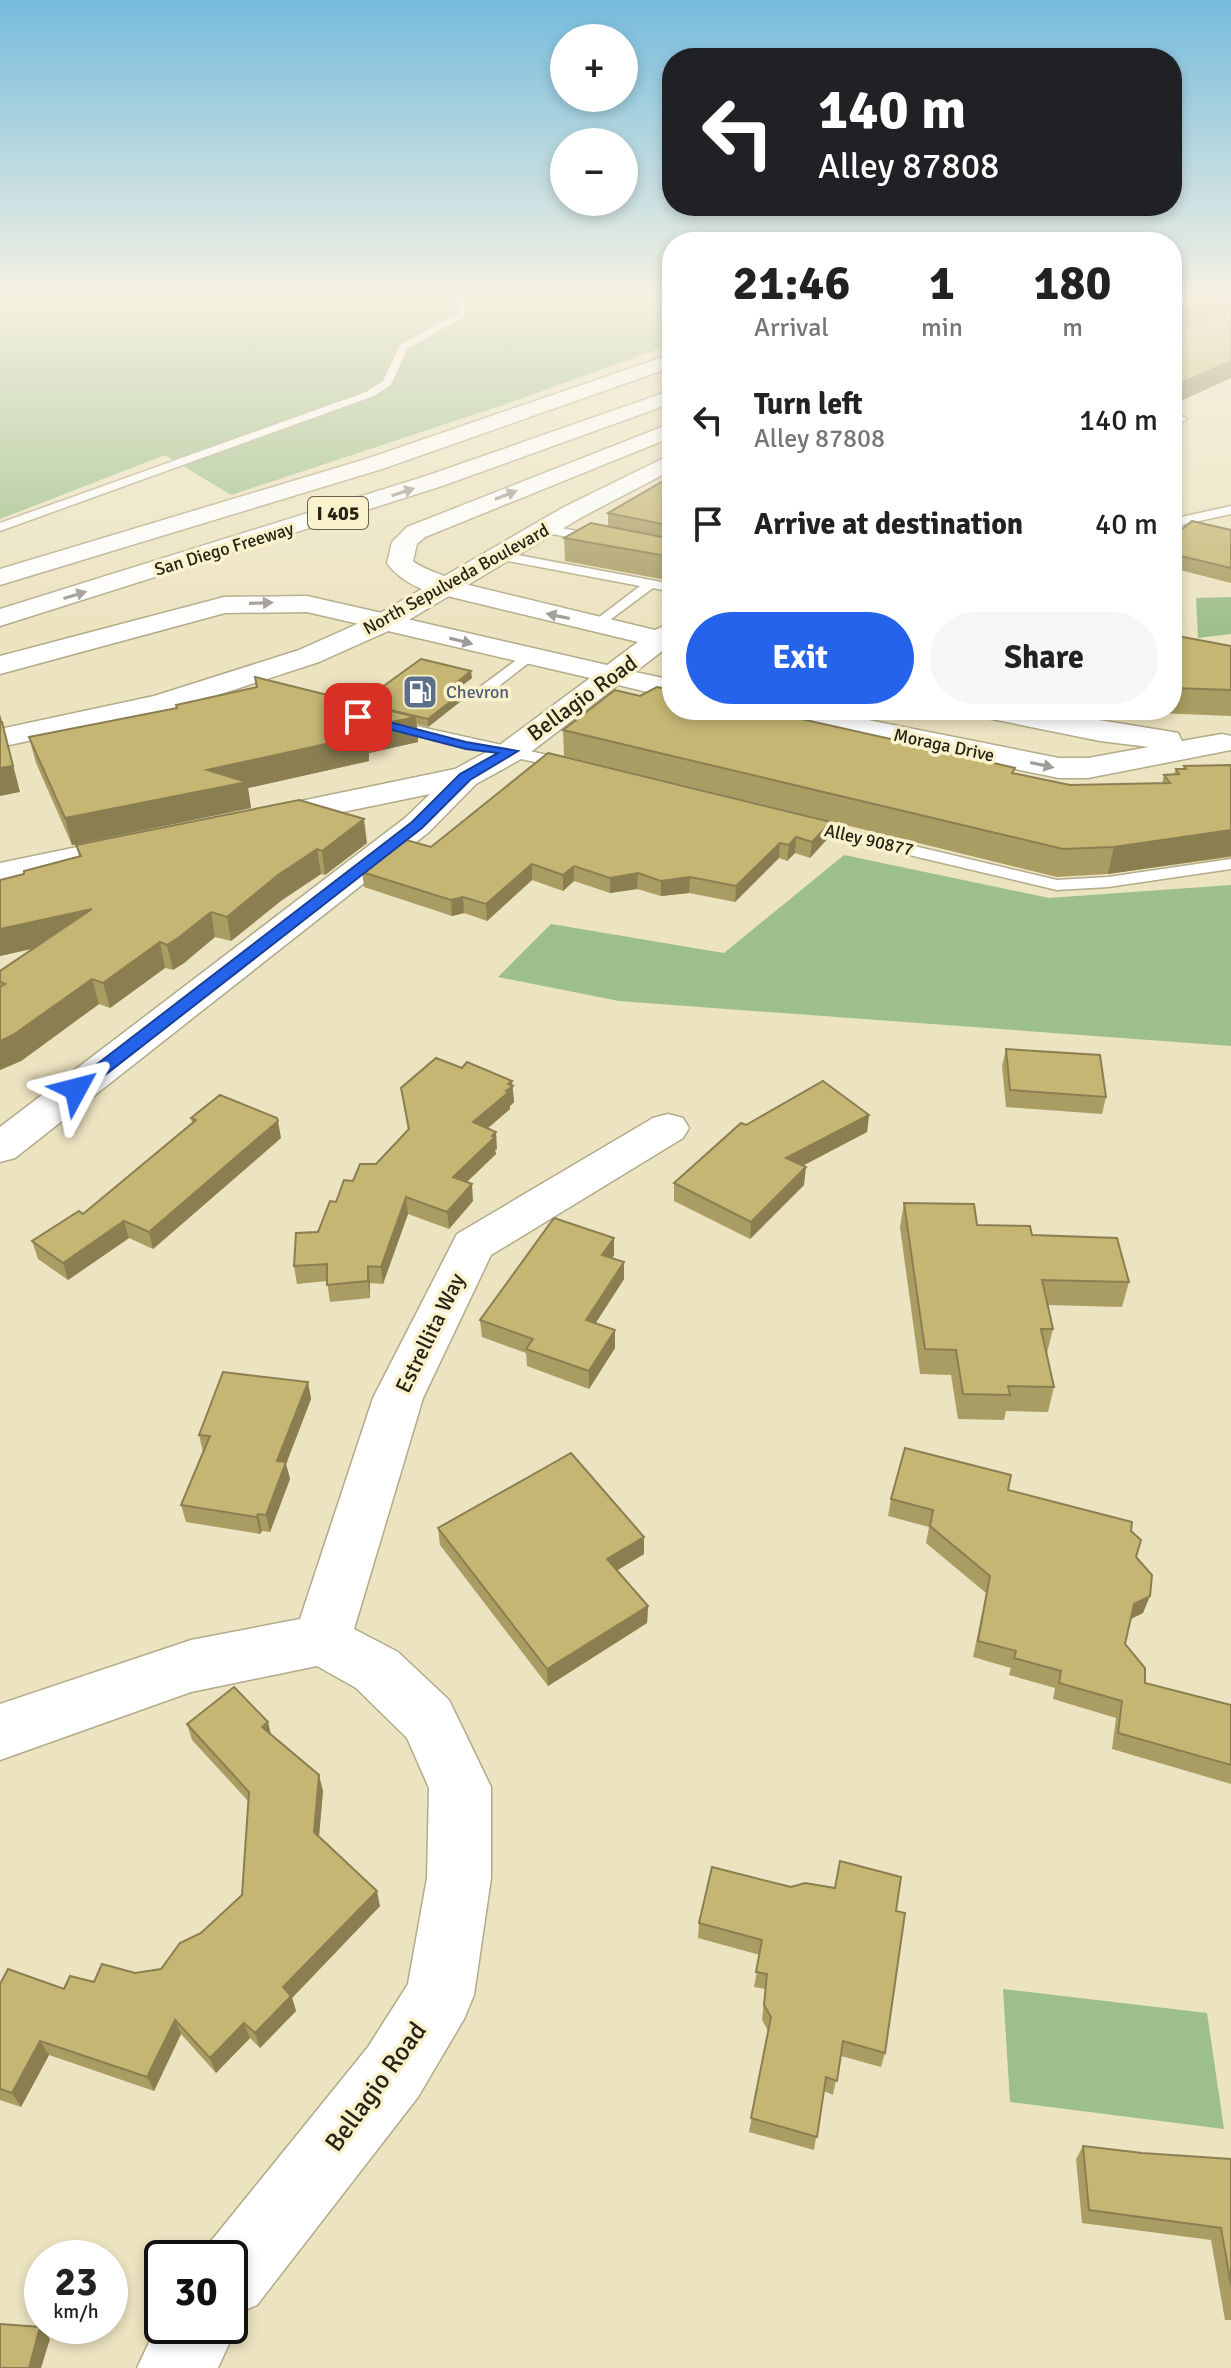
<!DOCTYPE html>
<html lang="en">
<head>
<meta charset="utf-8">
<style>
	body { margin:0; font-family:Signika,sans-serif; background:#f6f6f6; color:#222; height:100vh; display:flex; flex-direction:column; font-size:30px; white-space:nowrap }
	* { box-sizing:border-box; margin:0 }
	p { font-size:26px; color:#767676 }
	.icon { flex:none; width:44px; height:44px; fill:none; stroke:currentColor; stroke-width:2; stroke-linecap:round; stroke-linejoin:round }
	.map { position:relative; flex:1; overflow:hidden }
	.side { position:absolute; left:662px; top:232px; width:520px; height:488px; display:flex; flex-direction:column; background:#fff; border-radius:32px; box-shadow:0 4px 12px #0003 }
	.side>* { flex:none }
	.hud { position:absolute; left:662px; top:48px; width:520px; height:168px; border-radius:32px; box-shadow:0 4px 12px #0003; background:#202124; color:#fff; overflow:hidden }
	.buttons { position:absolute; left:550px; top:24px; display:grid; gap:16px }
	.buttons a { display:grid; place-items:center; width:88px; height:88px; border-radius:50%; background:#fff; box-shadow:0 4px 12px #0003; font-size:40px }
	.speed { position:absolute; left:24px; top:2240px; display:flex; gap:16px; font-size:40px; font-weight:700; text-align:center }
	.speed>* { display:grid; place-content:center; width:104px; height:104px; border-radius:50%; background:#fff; box-shadow:0 4px 12px #0003; line-height:1 }
	.speed small { font-size:20px; font-weight:400 }
	.speed .limit { border:4px solid #111; border-radius:12px; background:#fff; color:#111 }
	.pin { position:absolute; display:grid; place-items:center; width:68px; height:68px; color:#fff; margin:-34px; border-radius:16px; box-shadow:0 4px 12px #0006 }
	.me { position:absolute; width:88px; margin:-44px; rotate:52deg; stroke-linejoin:round; filter:drop-shadow(0 0 6px #0008) }
	.turn { display:flex; align-items:center; gap:28px; height:168px; padding:0 24px; font-size:36px }
	.turn .icon { width:104px; height:104px; stroke-width:2.5 }
	.turn b { display:block; font-size:56px; line-height:68px }
	.eta { display:flex; justify-content:space-evenly; align-items:center; height:136px; text-align:center }
	.eta b { font-size:48px; font-weight:700; line-height:56px }
	.action { display:flex; gap:16px; margin-top:auto; padding:16px 24px }
	.action a { flex:1; height:92px; border-radius:48px; background:#2563eb; color:#fff; font-size:32px; font-weight:700; line-height:92px; text-align:center }
	.action a+a { background:#f6f6f6; color:#222 }
	ul { padding:0; list-style:none }
	li { display:flex; align-items:center; gap:24px; height:104px; padding:0 24px }
	li div { flex:1 }
	li b { display:block; font-size:30px }
	li em { font-style:normal }
	.map>svg:first-child { display:block }
	.green { fill:#9dbf89 }
	.lines { fill:none; stroke-linecap:round; stroke-linejoin:round }
	.service-casing { stroke:#b2aa88; stroke-width:3 }
	.minor-casing { stroke:#b2aa88; stroke-width:3 }
	.secondary-casing { stroke:#b2aa88; stroke-width:3 }
	.motorway-casing { stroke:#b2aa88; stroke-width:3 }
	.service { fill:#fff; fill-rule:evenodd }
	.minor { fill:#fff; fill-rule:evenodd }
	.secondary { fill:#fff; fill-rule:evenodd }
	.motorway { fill:#fff; fill-rule:evenodd }
	.wall { fill:#aa9d64 }
	.shaded-wall { fill:#8b7f51 }
	.building { fill:#c6b674; stroke:#8b7f51; stroke-width:2 }
	.oneway { fill:#9e9c96 }
	.route { fill:#2563eb; stroke:#184099; stroke-width:2 }
	.labels { text-anchor:middle; dominant-baseline:central; stroke-width:7; stroke-linejoin:round; paint-order:stroke }
	.far-street-label { font-size:18px; fill:#272316; stroke:#faf1cd }
	.far-service-label { font-size:18px; fill:#4e5e75; stroke:#faf1cd; text-anchor:start }
	.shield { fill:#faf1cd; stroke:#66614d; stroke-width:2 }
	.shield-label { font-size:20px; font-weight:bold; fill:#272316 }
	.street-label { font-size:22px; fill:#272316; stroke:#faf1cd }
	.near-street-label { font-size:26px; fill:#272316; stroke:#faf1cd }
</style>
</head>
<body>
<div class="map">
<svg width="1231" height="2368" viewBox="0 0 1231 2368">
	<rect width="100%" height="100%" fill="#ece3c0"/>
	<g class="green">
		<polygon points="0,298 672,298 672,344 503,405 231,495 165,455 0,519"/>
		<polygon points="1231,597 1231,634 1198,638 1196,598"/>
		<polygon points="844,855 1049,898 1231,885 1231,1046 619,1001 498,977 551,924 724,953"/>
		<polygon points="1003,1989 1207,2013 1224,2129 1010,2102"/>
	</g>
	<g class="lines">
		<defs>
			<g id="service">
				<polygon points="449,298 459,298 465,303 466,316 407,349 391,385 374,396 0,531 0,523 366,392 383,381 400,345 458,313 458,306"/>
				<polygon points="1172,410 1187,419 1172,428"/>
				<polygon points="1231,506 1231,514 1172,527 1172,519"/>
				<polygon points="547,525 601,536 607,540 601,544 543,532 543,526"/>
				<polygon points="502,552 672,584 672,592 653,588 599,628 594,627 594,621 640,586 498,559 498,553"/>
				<polygon points="523,655 535,658 486,696 476,696 476,690"/>
				<polygon points="389,720 570,760 578,765 570,770 384,728 381,725"/>
				<polygon points="801,819 1057,880 1108,877 1231,859 1231,869 1108,887 1057,890 795,828 793,824"/>
			</g>
			<g id="minor">
				<polygon points="448,580 655,630 672,622 672,650 665,649 635,672 672,680 672,698 618,685 523,758 476,784 429,832 15,1158 0,1162 0,1127 405,818 430,794 265,828 253,825 248,818 253,811 455,769 501,744 590,678 375,628 371,622 375,616 385,614 607,665 638,642 439,594 435,588 439,582"/>
				<polygon points="758,710 818,710 1059,758 1088,758 1149,747 1100,741 992,719 981,716 977,710 1037,710 1167,731 1178,733 1182,741 1222,734 1231,736 1231,750 1088,778 1059,778 773,719 762,716"/>
				<polygon points="135,835 147,838 152,845 147,852 0,883 0,863"/>
				<polygon points="668,1114 683,1118 689,1128 683,1138 491,1255 423,1398 354,1629 398,1652 449,1700 491,1787 491,1878 474,1995 464,2019 418,2097 257,2305 232,2315 237,2326 218,2368 137,2368 162,2315 162,2326 230,2326 230,2258 200,2258 203,2251 368,2047 408,1984 427,1878 429,1788 407,1738 356,1688 317,1666 191,1692 0,1760 0,1704 191,1640 300,1619 373,1398 457,1234 653,1118"/>
			</g>
			<polygon id="secondary" points="672,454 672,470 582,517 395,628 319,662 172,710 0,747 0,729 154,696 299,650 375,616 564,507"/>
			<g id="motorway">
				<polygon points="672,354 672,367 382,469 0,585 0,569 366,459"/>
				<polygon points="672,390 672,403 442,486 0,626 0,609 426,476"/>
				<path d="M 672,423 L 672,437 L 425,537 L 417,544 L 413,561 C 427,573 451,574 461,588 L 457,594 C 434,599 400,582 387,563 L 392,542 L 407,527 Z"/>
				<polygon points="307,596 395,616 399,622 395,628 385,630 307,612 225,613 0,674 0,656 224,597"/>
			</g>
		</defs>
		<use href="#service" class="service-casing"/>
		<use href="#minor" class="minor-casing"/>
		<use href="#secondary" class="secondary-casing"/>
		<use href="#motorway" class="motorway-casing"/>
		<use href="#service" class="service"/>
		<use href="#minor" class="minor"/>
		<use href="#secondary" class="secondary"/>
		<use href="#motorway" class="motorway"/>
	</g>
	<g class="wall">
		<polygon points="672,464 672,576 666,580 565,561 564,538 608,526 608,513 669,478 669,465"/>
		<polygon points="1231,530 1231,583 1172,568 1172,537"/>
		<polygon points="1172,635 1231,646 1231,716 1157,713 1138,710 1172,710"/>
		<polygon points="255,677 360,703 472,678 457,689 464,691 465,698 428,727 417,724 418,742 369,753 369,761 248,788 251,808 72,845 36,763 29,737 176,708 176,705 256,687"/>
		<polygon points="563,730 1015,774 1070,785 1162,783 1164,775 1174,774 1176,769 1183,769 1184,766 1231,765 1231,857 1108,874 1057,877 564,756"/>
		<polygon points="829,837 810,858 795,853 787,861 779,858 735,902 689,893 661,896 637,889 610,893 574,881 563,891 532,880 487,921 464,913 452,916 364,887 362,872 431,847"/>
		<polygon points="367,843 325,875 321,874 282,900 231,941 215,937 184,963 173,970 165,968 110,1008 99,1004 21,1061 0,1070 0,971 33,948 0,956 0,880 24,874 79,856 76,845"/>
		<polygon points="1006,1049 1106,1097 1102,1114 1006,1107 1002,1066"/>
		<polygon points="462,1068 512,1081 514,1102 510,1106 510,1109 488,1128 497,1149 495,1150 496,1154 467,1182 473,1201 449,1229 408,1214 383,1284 370,1283 370,1298 330,1302 327,1281 297,1284 294,1266 336,1202 353,1181 376,1164 408,1130 401,1088"/>
		<polygon points="869,1115 867,1132 802,1166 804,1185 750,1239 674,1201 674,1183 746,1125"/>
		<polygon points="191,1118 281,1138 153,1249 129,1238 68,1280 38,1259 32,1241 83,1214 192,1123"/>
		<polygon points="904,1203 977,1225 1032,1235 1129,1282 1122,1307 1048,1305 1053,1329 1047,1353 1054,1387 1048,1412 1006,1411 1004,1420 958,1419 951,1375 920,1374 900,1227"/>
		<polygon points="614,1238 614,1255 612,1258 624,1279 595,1324 615,1348 589,1389 527,1366 526,1353 482,1337 480,1320"/>
		<polygon points="308,1382 311,1399 286,1464 290,1479 270,1532 262,1531 260,1534 186,1522 181,1505 203,1452 199,1435"/>
		<polygon points="1008,1490 1131,1531 1143,1613 1131,1619 1125,1644 1145,1683 1231,1705 1231,1784 1112,1749 1116,1718 1053,1699 1055,1688 1009,1675 1011,1668 973,1657 986,1593 926,1543 929,1527 888,1516 891,1499"/>
		<polygon points="438,1528 644,1554 617,1570 648,1606 647,1623 548,1686 440,1545"/>
		<polygon points="187,1724 271,1735 323,1791 319,1836 380,1906 292,1998 296,2011 260,2048 250,2038 216,2073 181,2034 154,2091 49,2055 21,2107 0,2100 0,1984 64,1989 161,1969 242,1895 249,1802 192,1740"/>
		<polygon points="791,1887 896,1911 885,2053 881,2067 841,2056 833,2095 824,2091 814,2150 749,2132 768,2031 762,2020 765,1989 754,1987 760,1955 698,1938 699,1923"/>
		<polygon points="1083,2146 1142,2153 1231,2159 1231,2320 1225,2320 1211,2240 1082,2223 1076,2159"/>
	</g>
	<g class="shaded-wall">
		<polygon points="1214,298 1231,298 1230,309 1172,331 1175,313"/>
		<polygon points="1231,361 1231,378 1172,405 1172,387"/>
		<polygon points="672,553 672,576 666,580 666,556"/>
		<polygon points="471,671 472,678 450,695 450,688"/>
		<polygon points="464,691 465,698 428,727 428,719"/>
		<polygon points="0,714 20,792 0,796"/>
		<polygon points="416,717 418,742 369,753 369,761 248,788 251,808 72,845 65,818 207,770 362,728"/>
		<polygon points="364,819 367,843 325,875 322,851"/>
		<polygon points="831,822 829,837 810,858 812,842"/>
		<polygon points="1231,830 1231,856 1108,874 1114,847"/>
		<polygon points="796,837 795,853 787,861 789,845"/>
		<polygon points="780,843 779,858 735,902 736,886"/>
		<polygon points="317,849 321,874 282,900 231,941 227,917 278,875"/>
		<polygon points="532,864 532,880 487,921 486,904"/>
		<polygon points="574,866 574,881 563,891 563,875"/>
		<polygon points="638,873 637,889 610,893 610,878"/>
		<polygon points="690,877 689,893 661,896 661,881"/>
		<polygon points="463,897 464,913 452,916 451,900"/>
		<polygon points="92,909 99,934 0,956 0,929"/>
		<polygon points="211,912 215,937 184,963 173,970 167,945"/>
		<polygon points="160,942 165,968 110,1008 103,983"/>
		<polygon points="92,979 99,1004 21,1061 0,1070 0,1041"/>
		<polygon points="512,1081 514,1102 510,1106 510,1109 475,1139 473,1122"/>
		<polygon points="869,1115 867,1132 785,1175 786,1158"/>
		<polygon points="278,1121 281,1138 153,1249 149,1232"/>
		<polygon points="496,1132 497,1149 495,1150 496,1154 454,1194 453,1177"/>
		<polygon points="806,1167 804,1185 750,1239 751,1222"/>
		<polygon points="472,1184 473,1201 449,1229 447,1212"/>
		<polygon points="406,1197 408,1214 383,1284 381,1267"/>
		<polygon points="124,1221 129,1238 68,1280 63,1263"/>
		<polygon points="614,1238 614,1255 602,1272 602,1255"/>
		<polygon points="624,1262 624,1279 586,1338 586,1320"/>
		<polygon points="368,1266 370,1283 370,1298 368,1281"/>
		<polygon points="615,1330 615,1348 589,1389 589,1371"/>
		<polygon points="308,1382 311,1399 286,1464 290,1479 270,1532 266,1515 277,1461"/>
		<polygon points="258,1514 262,1531 260,1534 256,1517"/>
		<polygon points="644,1537 644,1554 608,1576 607,1559"/>
		<polygon points="1150,1596 1143,1613 1128,1620 1134,1604"/>
		<polygon points="648,1606 647,1623 548,1686 547,1669"/>
		<polygon points="268,1722 272,1739 262,1727"/>
		<polygon points="319,1775 323,1791 318,1847 314,1832"/>
		<polygon points="377,1891 380,1906 292,1998 296,2011 260,2048 255,2033 283,1987"/>
		<polygon points="175,2020 181,2034 154,2091 147,2077"/>
		<polygon points="244,2023 250,2038 216,2073 210,2058"/>
		<polygon points="40,2041 49,2055 21,2107 12,2093"/>
		<polygon points="40,2327 50,2339 41,2368 29,2368"/>
	</g>
	<g class="building">
		<polygon points="1172,298 1214,298 1175,313 1173,328 1177,331 1231,310 1231,361 1172,387"/>
		<polygon points="672,476 672,526 608,513"/>
		<polygon points="1192,521 1231,530 1231,568 1172,554 1172,537"/>
		<polygon points="591,523 672,539 672,553 666,556 564,538"/>
		<polygon points="1172,635 1231,646 1231,690 1172,688"/>
		<polygon points="421,659 471,671 450,688 464,691 428,719 360,703"/>
		<polygon points="255,677 416,717 362,728 367,735 207,770 247,782 65,818 29,737 177,708 176,705 257,687"/>
		<polygon points="657,687 672,690 672,710 761,710 922,746 1015,768 1012,773 1070,785 1170,783 1164,775 1179,774 1176,769 1186,769 1184,766 1231,765 1231,830 1114,847 1063,849 563,730 615,690 640,696"/>
		<polygon points="0,722 2,722 13,766 0,768"/>
		<polygon points="548,753 831,822 812,842 796,837 789,845 780,843 736,886 690,877 661,881 638,873 610,878 574,866 563,875 532,864 486,904 463,897 451,900 362,872 403,839 431,847"/>
		<polygon points="299,800 364,819 322,851 317,849 278,875 227,917 211,912 178,938 167,945 160,942 103,983 92,979 13,1035 0,1041 0,987 5,984 0,982 0,971 92,909 0,929 0,880 24,874 24,871 81,856 76,845"/>
		<polygon points="1006,1049 1100,1055 1106,1097 1010,1090"/>
		<polygon points="436,1058 462,1068 467,1062 512,1081 508,1084 513,1086 506,1091 509,1092 473,1122 496,1132 492,1136 495,1137 453,1177 472,1184 447,1212 406,1197 381,1267 368,1266 368,1281 327,1285 327,1264 294,1266 296,1233 318,1232 330,1201 336,1202 344,1180 353,1181 360,1164 376,1164 409,1129 401,1088"/>
		<polygon points="823,1081 869,1115 786,1158 806,1167 751,1222 674,1183 741,1123 746,1125"/>
		<polygon points="220,1095 277,1118 278,1121 149,1232 124,1221 63,1263 32,1241 79,1211 83,1214 196,1120 191,1118"/>
		<polygon points="904,1203 974,1204 977,1225 1030,1226 1032,1235 1117,1238 1129,1282 1042,1280 1053,1329 1041,1329 1054,1387 1008,1386 1010,1395 963,1394 956,1350 925,1349"/>
		<polygon points="554,1218 614,1238 602,1255 624,1262 586,1320 615,1330 589,1371 526,1349 533,1339 480,1320"/>
		<polygon points="223,1372 308,1382 277,1461 286,1462 266,1515 258,1514 256,1517 181,1505 210,1436 199,1435"/>
		<polygon points="905,1448 1011,1475 1008,1490 1132,1522 1131,1531 1141,1540 1136,1557 1152,1575 1150,1596 1134,1604 1125,1644 1145,1668 1145,1683 1231,1705 1231,1765 1118,1733 1122,1701 1059,1683 1061,1671 1014,1658 1016,1651 978,1641 990,1576 930,1526 933,1510 891,1499"/>
		<polygon points="571,1453 644,1537 607,1559 648,1606 547,1669 438,1528"/>
		<polygon points="234,1687 268,1722 262,1727 319,1775 314,1832 377,1891 283,1987 291,1996 255,2033 244,2023 210,2058 175,2020 147,2077 40,2041 12,2093 0,2089 0,1984 8,1969 64,1989 70,1976 94,1982 102,1964 135,1973 161,1969 180,1943 201,1933 242,1895 249,1792 187,1724"/>
		<polygon points="840,1861 901,1877 896,1911 905,1913 885,2053 843,2041 837,2081 826,2077 817,2137 751,2118 771,2017 764,2005 767,1974 756,1972 762,1940 699,1923 712,1867 791,1887 805,1883 835,1888"/>
		<polygon points="1083,2146 1142,2153 1231,2159 1231,2285 1221,2228 1089,2210"/>
		<polygon points="0,2324 40,2327 29,2368 0,2368"/>
	</g>
	<defs><path id="oneway-solid" d="M-6-.8H1V-3.2L6.5 0L1 3.2V.8H-6Z" transform="scale(2)"/></defs>
	<g class="oneway">
		<use href="#oneway-solid" transform="translate(403 492) rotate(-18)"/>
		<use href="#oneway-solid" transform="translate(506 495) rotate(-21)"/>
		<use href="#oneway-solid" transform="translate(75 595) rotate(-17)"/>
		<use href="#oneway-solid" transform="translate(261 603) rotate(-2)"/>
		<use href="#oneway-solid" transform="translate(558 616) rotate(-168)"/>
		<use href="#oneway-solid" transform="translate(461 641) rotate(14)"/>
		<use href="#oneway-solid" transform="translate(1042 765) rotate(12)"/>
	</g>
	<linearGradient id="sky" x2="0" y2="1"><stop stop-color="#75bbdc"/><stop offset="0.47" stop-color="#f6f2e3"/><stop offset="1" stop-color="#f6f2e3" stop-opacity="0"/></linearGradient>
	<rect width="1231" height="630" fill="url(#sky)"/>
	<polygon class="route" points="358,714 466,742 518,751 470,780 422,828 82,1093 70,1093 70,1085 412,822 460,774 498,753 466,749 354,720 354,715"/>
	<defs>
		<symbol id="fuel-square" viewBox="-11 -11 22 22"><rect x="-9" y="-9" width="18" height="18" rx="4" fill="#5c6f8a" stroke="#faf1cd"/><path d="M-5.5-6h7V0h2V4h1.3V-2.5L3-4.5l.8-.8L6-3V5H2.5V1h-1V6h-7ZM-4.2-4.7v3.2H.2V-4.7Z" fill="#fff"/></symbol>
	</defs>
	<g fill-rule="evenodd">
		<use href="#fuel-square" x="400" y="672" width="40" height="40"/>
	</g>
	<g class="labels">
		<g class="far-street-label">
			<text transform="translate(224 549) rotate(-17)">San Diego Freeway</text>
			<text transform="translate(456 579) rotate(-29)">North Sepulveda Boulevard</text>
			<text transform="translate(944 745) rotate(12)">Moraga Drive</text>
			<text transform="translate(869 840) rotate(13)">Alley 90877</text>
		</g>
		<g class="far-service-label">
			<text x="446" y="692">Chevron</text>
		</g>
		<rect class="shield" x="308" y="497" width="60" height="32" rx="6"/>
		<g class="shield-label">
			<text x="338" y="513">I 405</text>
		</g>
		<g class="street-label">
			<text transform="translate(582 698) rotate(-36)">Bellagio Road</text>
			<text transform="translate(430 1333) rotate(-64)">Estrellita Way</text>
		</g>
		<g class="near-street-label">
			<text transform="translate(376 2087) rotate(-54)">Bellagio Road</text>
		</g>
	</g>
</svg>
<div class="buttons">
<a>+</a>
<a>−</a>
</div>
<div class="speed"><div>23<small>km/h</small></div><div class="limit">30</div></div>
<div class="pin" style="left:358px;top:717px;background:#d93025"><svg class="icon" aria-label="arrive" viewBox="0 0 24 24"><path d="M6 21V4h12l-3 4 3 4H6"/></svg></div>
<svg class="me" style="left:76px;top:1089px" viewBox="-20 -20 40 40"><path d="M0-17L14 15 0 8-14 15z" fill="#2563eb" stroke="#fff" stroke-width="4"/></svg>
<div class="hud">
<div class="turn"><svg class="icon" aria-label="left" viewBox="0 0 24 24"><path d="M17 20v-9H6M10 6l-5 5 5 5"/></svg><div><b>140 m</b>Alley 87808</div></div>
</div>
<section class="side">
<div class="eta">
<div><b>21:46</b><p>Arrival</p></div>
<div><b>1</b><p>min</p></div>
<div><b>180</b><p>m</p></div>
</div>
<ul>
<li><svg class="icon" aria-label="left" viewBox="0 0 24 24"><path d="M17 20v-9H6M10 6l-5 5 5 5"/></svg><div><b>Turn left</b><p>Alley 87808</p></div><em>140 m</em></li>
<li><svg class="icon" aria-label="arrive" viewBox="0 0 24 24"><path d="M6 21V4h12l-3 4 3 4H6"/></svg><div><b>Arrive at destination</b></div><em>40 m</em></li>
</ul>
<div class="action"><a>Exit</a><a>Share</a></div>
</section>
</div>
</body>
</html>
